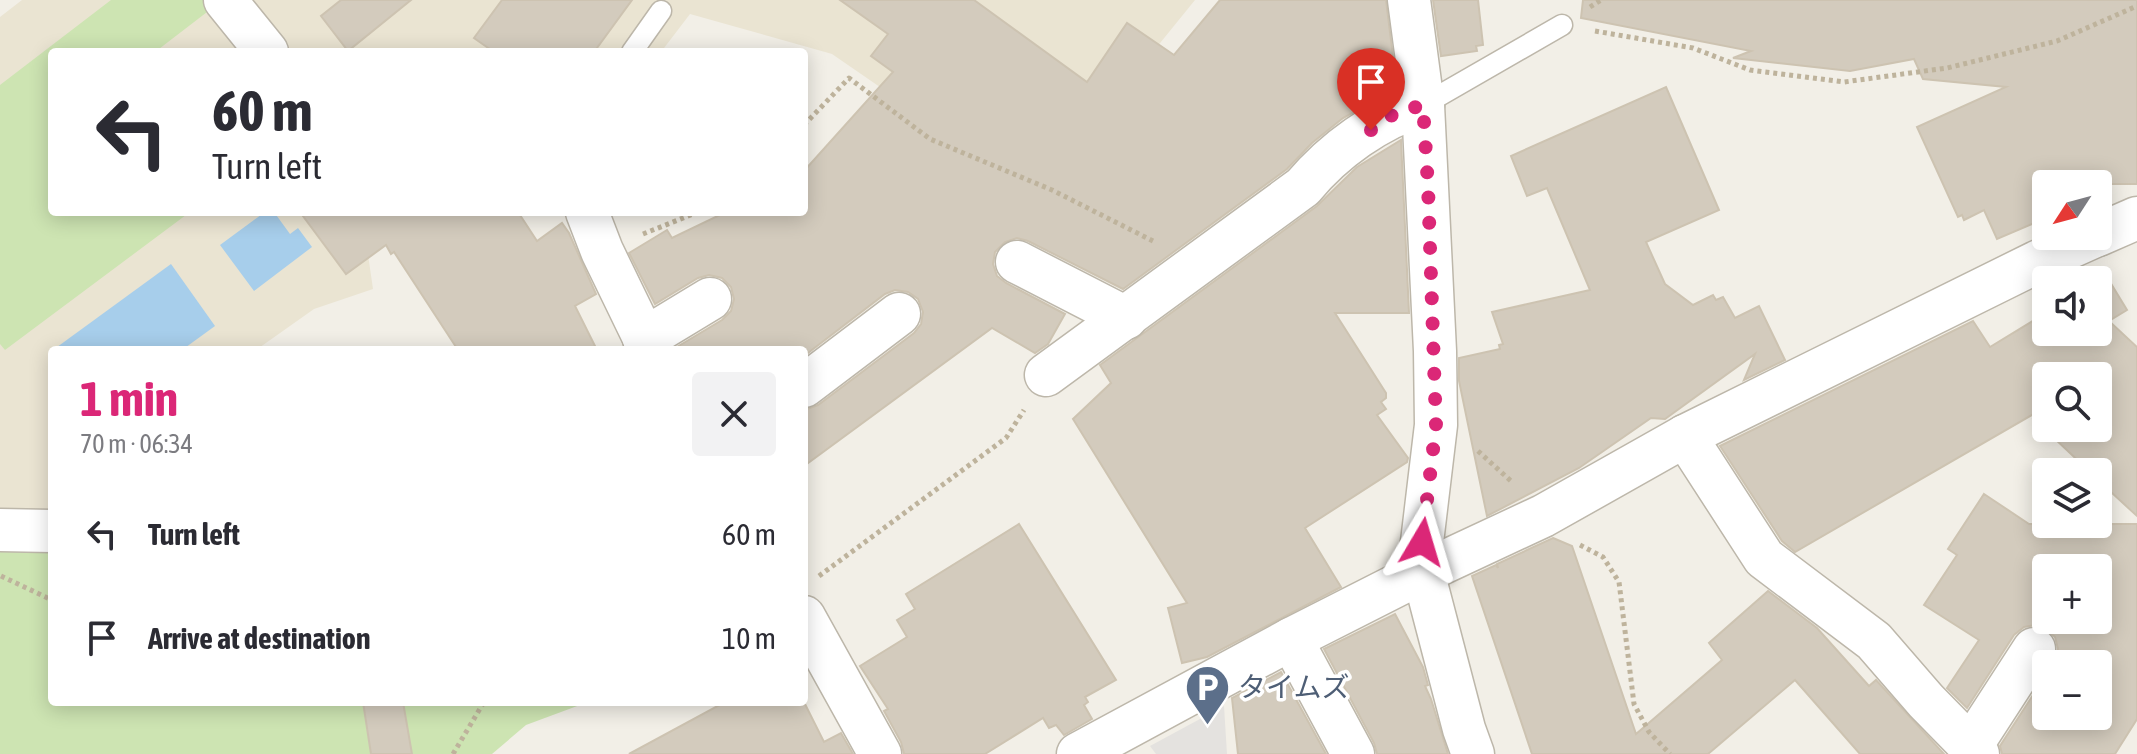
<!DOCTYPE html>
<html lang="en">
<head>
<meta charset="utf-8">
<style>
	body { margin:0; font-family:"Asap Condensed","Noto Sans JP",sans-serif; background:#f2f2f3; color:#2b2b33; height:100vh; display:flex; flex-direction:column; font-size:30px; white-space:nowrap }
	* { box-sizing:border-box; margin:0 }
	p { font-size:26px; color:#7c7c81 }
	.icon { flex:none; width:44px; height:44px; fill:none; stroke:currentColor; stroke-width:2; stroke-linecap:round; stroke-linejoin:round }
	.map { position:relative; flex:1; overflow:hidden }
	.panel { position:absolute; left:48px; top:346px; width:760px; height:360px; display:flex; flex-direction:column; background:#fff; border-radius:8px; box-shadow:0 4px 20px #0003 }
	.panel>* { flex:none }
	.guide { position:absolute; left:48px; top:48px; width:760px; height:168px; border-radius:8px; box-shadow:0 4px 20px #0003; background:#fff; color:#2b2b33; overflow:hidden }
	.needle { width:52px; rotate:234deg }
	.tools { position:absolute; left:2032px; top:170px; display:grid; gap:16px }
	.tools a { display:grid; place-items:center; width:80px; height:80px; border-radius:8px; background:#fff; box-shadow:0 4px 20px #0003; font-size:40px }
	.pin { position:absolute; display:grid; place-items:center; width:68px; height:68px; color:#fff; margin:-82px -34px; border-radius:50% 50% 50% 0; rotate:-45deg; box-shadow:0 0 8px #0007 }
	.pin .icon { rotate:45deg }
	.me { position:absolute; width:88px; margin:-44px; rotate:7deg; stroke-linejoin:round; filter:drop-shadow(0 0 6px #0008) }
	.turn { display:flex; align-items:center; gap:28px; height:168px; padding:0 32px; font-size:36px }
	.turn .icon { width:104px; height:104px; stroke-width:2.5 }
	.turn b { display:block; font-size:56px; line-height:68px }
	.round { display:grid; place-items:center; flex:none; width:84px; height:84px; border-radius:8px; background:#f2f2f3 }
	.headline { display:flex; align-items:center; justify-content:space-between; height:136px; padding:0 32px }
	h1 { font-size:48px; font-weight:700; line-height:60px; color:#db2777 }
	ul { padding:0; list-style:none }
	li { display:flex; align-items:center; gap:24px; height:104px; padding:0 32px }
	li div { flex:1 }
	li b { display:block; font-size:30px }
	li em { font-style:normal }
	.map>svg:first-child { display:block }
	.education { fill:#eae4d2 }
	.green { fill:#cde4b2 }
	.parking { fill:#e4e2df }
	.water { fill:#a7ceeb }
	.building { fill:#d3cbbd; stroke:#cdc3b1; stroke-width:2; fill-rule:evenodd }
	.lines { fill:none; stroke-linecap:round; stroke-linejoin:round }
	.service-casing { stroke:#bdb7aa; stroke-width:23 }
	.minor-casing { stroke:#bdb7aa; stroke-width:45 }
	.path { stroke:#beb39c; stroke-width:5; stroke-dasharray:4 4; stroke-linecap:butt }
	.service { stroke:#fff; stroke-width:20 }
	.minor { stroke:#fff; stroke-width:42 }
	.route { stroke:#db2777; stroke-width:14; stroke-dasharray:0 25.2 }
	.labels { text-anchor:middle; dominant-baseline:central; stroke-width:7; stroke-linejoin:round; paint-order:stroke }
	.service-label { font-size:28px; fill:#4e5e75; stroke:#fff; text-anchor:start }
</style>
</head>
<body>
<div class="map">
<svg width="2137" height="754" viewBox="0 0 2137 754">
	<rect width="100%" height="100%" fill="#f2efe7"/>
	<g class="education">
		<polygon points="22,0 204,0 245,52 52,52 52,212 355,212 364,227 373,289 314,309 256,350 52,350 52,515 0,511 0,17"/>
		<polygon points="249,0 1195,0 1053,175 922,116 832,54 690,14 661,52 415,52 410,49 385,52 290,52"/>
	</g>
	<g class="green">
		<polygon points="111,0 204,0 211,9 155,52 52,52 52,212 190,212 5,350 0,344 0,85"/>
		<polygon points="0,541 52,542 52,702 588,702 526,725 492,754 0,754"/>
	</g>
	<polygon class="parking" points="1224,706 1227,754 1156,754 1150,746"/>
	<g class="water">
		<polygon points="265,212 274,212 290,234 298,228 312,247 254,291 220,245"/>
		<polygon points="171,264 215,326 182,350 53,350"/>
	</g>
	<g class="building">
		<polygon points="341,0 411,0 348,51 321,16"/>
		<polygon points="502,0 632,0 594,52 494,52 474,38"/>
		<polygon points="840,0 974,0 1087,82 1127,23 1174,55 1220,0 1386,0 1397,89 1343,118 1312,143 1287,169 1123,289 1028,241 1017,238 1005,242 995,252 993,264 997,276 1006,283 1065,314 1048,344 1035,353 992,328 804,466 804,410 818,405 914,333 921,324 923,312 918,299 908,292 895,290 885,294 804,356 804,350 679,350 677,347 722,320 731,311 734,299 731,287 722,278 709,275 698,278 655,304 629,253 667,230 672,238 726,212 804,212 804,171 893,72 871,56 888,34"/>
		<polygon points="1433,0 1478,0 1483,45 1476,46 1477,51 1441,56"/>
		<polygon points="1583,0 2137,0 2137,184 2046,184 2046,218 1997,239 1984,210 1964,220 1962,215 1958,217 1917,127 2006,87 1923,79 1914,59 1850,71 1733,58 1751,51 1581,18"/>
		<polygon points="1666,87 1719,210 1646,242 1665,284 1693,305 1713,295 1716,300 1723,297 1735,318 1759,306 1785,360 1744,380 1755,354 1665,419 1651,418 1579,468 1487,516 1459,381 1459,358 1500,349 1499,345 1503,344 1492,312 1590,290 1547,188 1527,196 1511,156"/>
		<polygon points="1401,140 1409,313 1335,313 1386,393 1386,398 1381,402 1386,409 1377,415 1408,458 1407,462 1305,528 1341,587 1207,657 1182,663 1168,608 1187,603 1073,419 1111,383 1100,365 1317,206 1357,167"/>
		<polygon points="300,212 518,212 537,241 562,223 569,233 596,294 575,306 597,350 458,350 394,252 391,254 386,245 346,274"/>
		<path d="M 2107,277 L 2127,310 L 2109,321 L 2137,347 L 2137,516 L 2098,480 L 2098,472 L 2090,472 L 2033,418 L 2037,412 L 1795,552 L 1782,541 L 1720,446 L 1973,321 L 1990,347 L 2046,313 L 2046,332 L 2098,332 L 2098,282 ZM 2046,376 L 2098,376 L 2098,428 L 2046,428 Z"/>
		<path d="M 1984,494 L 2029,524 L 2137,524 L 2137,719 L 2115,754 L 2002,754 L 2000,746 L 2046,675 L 2046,716 L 2098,716 L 2098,664 L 2053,664 L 2058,649 L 2055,637 L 2046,629 L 2036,625 L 2024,627 L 2014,635 L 1967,708 L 1947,688 L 1979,640 L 1924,605 L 1957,555 L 1948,549 ZM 2046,568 L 2098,568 L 2098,620 L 2046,620 Z"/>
		<polygon points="1019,524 1116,680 1085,697 1088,702 1084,705 1092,719 1064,735 1056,725 1049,728 1043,718 985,754 904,754 901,742 884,711 888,709 860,666 907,637 897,620 915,609 906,594"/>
		<polygon points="1553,538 1572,546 1636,734 1722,660 1709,643 1768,591 1817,628 1869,686 1876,680 1944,754 1860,754 1795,680 1708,754 1532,754 1472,576 1496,565 1498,568 1497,564"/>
		<polygon points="1395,614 1423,667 1428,685 1425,686 1431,699 1448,754 1377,754 1374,743 1324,649"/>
		<polygon points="1281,672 1326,754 1238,754 1232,698"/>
		<polygon points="363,702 403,702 412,754 371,754"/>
		<polygon points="725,702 804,702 824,742 841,733 853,754 629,754"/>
	</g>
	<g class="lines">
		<defs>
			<g id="service">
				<polyline points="632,52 661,11"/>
				<polyline points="1423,105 1562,25"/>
			</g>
			<g id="minor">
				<polyline points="225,0 267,52"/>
				<polyline points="1409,0 1423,105 1435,351 1436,425 1422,542 1423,572 1464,729 1473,754"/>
				<polyline points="587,212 602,251 650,350"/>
				<polyline points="2098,235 2137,218"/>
				<polyline points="1017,262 1126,318"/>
				<polyline points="644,339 710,299"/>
				<path d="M 1046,375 L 1303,187 C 1333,151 1378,118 1423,105"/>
				<polyline points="804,386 899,314"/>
				<polyline points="1685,436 1764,558 1874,641 1926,701 1978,754"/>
				<polyline points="0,530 52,531"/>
				<polyline points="804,617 880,754"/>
				<polyline points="1291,639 1353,754"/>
				<polyline points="1971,746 2034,649"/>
				<polyline points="1078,754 1291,639 1423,572 1543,516 1685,436 2037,262 2095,236"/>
			</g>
		</defs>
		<use href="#service" class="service-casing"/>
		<use href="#minor" class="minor-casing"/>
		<g class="path">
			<polyline points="1590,7 1601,0"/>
			<polyline points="1595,31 1693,48 1750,70 1844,82 1947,68 2057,41 2137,6"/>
			<polyline points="804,125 849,78 930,139 1052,190 1153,241"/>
			<polyline points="643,234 698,212"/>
			<polyline points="1478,451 1512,482"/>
			<polyline points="1580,545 1603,557 1619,582 1634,704 1649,732 1670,754"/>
			<polyline points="1,576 52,600"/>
			<polyline points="819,576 1006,438 1024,410"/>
			<polyline points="453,754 484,702"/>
		</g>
		<use href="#service" class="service"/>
		<use href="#minor" class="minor"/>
	</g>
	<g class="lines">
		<polyline class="route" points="1371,130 1395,113 1423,105 1428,186 1436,425 1422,542"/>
	</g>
	<defs>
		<symbol id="parking-pin" viewBox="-11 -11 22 30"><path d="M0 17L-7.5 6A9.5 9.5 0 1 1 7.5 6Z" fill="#5c6f8a" stroke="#fff"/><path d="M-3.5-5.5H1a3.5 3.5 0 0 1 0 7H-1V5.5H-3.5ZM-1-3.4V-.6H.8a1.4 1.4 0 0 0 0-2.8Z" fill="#fff"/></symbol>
	</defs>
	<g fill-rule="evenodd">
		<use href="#parking-pin" x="1182" y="662" width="51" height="69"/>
	</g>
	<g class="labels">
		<g class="service-label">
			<text x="1238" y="687">タイムズ</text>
		</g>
	</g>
</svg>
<div class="tools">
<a><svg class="needle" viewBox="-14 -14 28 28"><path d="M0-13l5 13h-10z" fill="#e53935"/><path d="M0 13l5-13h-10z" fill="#7c7c81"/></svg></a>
<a><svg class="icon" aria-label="sound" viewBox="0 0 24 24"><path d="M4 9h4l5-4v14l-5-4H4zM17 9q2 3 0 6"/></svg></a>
<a><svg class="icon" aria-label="search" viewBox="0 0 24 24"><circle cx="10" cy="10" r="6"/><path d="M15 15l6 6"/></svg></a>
<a><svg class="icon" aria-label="layers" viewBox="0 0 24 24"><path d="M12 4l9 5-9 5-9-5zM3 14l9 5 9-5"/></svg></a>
<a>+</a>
<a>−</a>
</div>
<div class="pin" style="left:1371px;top:130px;background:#d93025"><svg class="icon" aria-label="arrive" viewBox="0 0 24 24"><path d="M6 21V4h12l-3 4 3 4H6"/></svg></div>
<svg class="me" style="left:1422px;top:542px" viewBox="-20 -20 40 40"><path d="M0-17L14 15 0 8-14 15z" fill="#db2777" stroke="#fff" stroke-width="4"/></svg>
<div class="guide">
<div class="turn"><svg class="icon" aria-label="left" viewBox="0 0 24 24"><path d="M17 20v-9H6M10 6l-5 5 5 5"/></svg><div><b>60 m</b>Turn left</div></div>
</div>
<section class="panel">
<div class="headline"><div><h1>1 min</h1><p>70 m · 06:34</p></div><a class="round"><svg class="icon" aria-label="close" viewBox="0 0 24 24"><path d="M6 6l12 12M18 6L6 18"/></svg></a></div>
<ul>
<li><svg class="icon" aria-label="left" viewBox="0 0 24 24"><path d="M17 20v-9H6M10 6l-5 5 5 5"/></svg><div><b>Turn left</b></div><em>60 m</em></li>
<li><svg class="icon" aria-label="arrive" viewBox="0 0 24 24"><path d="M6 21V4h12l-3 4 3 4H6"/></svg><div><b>Arrive at destination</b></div><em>10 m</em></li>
</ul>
</section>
</div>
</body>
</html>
